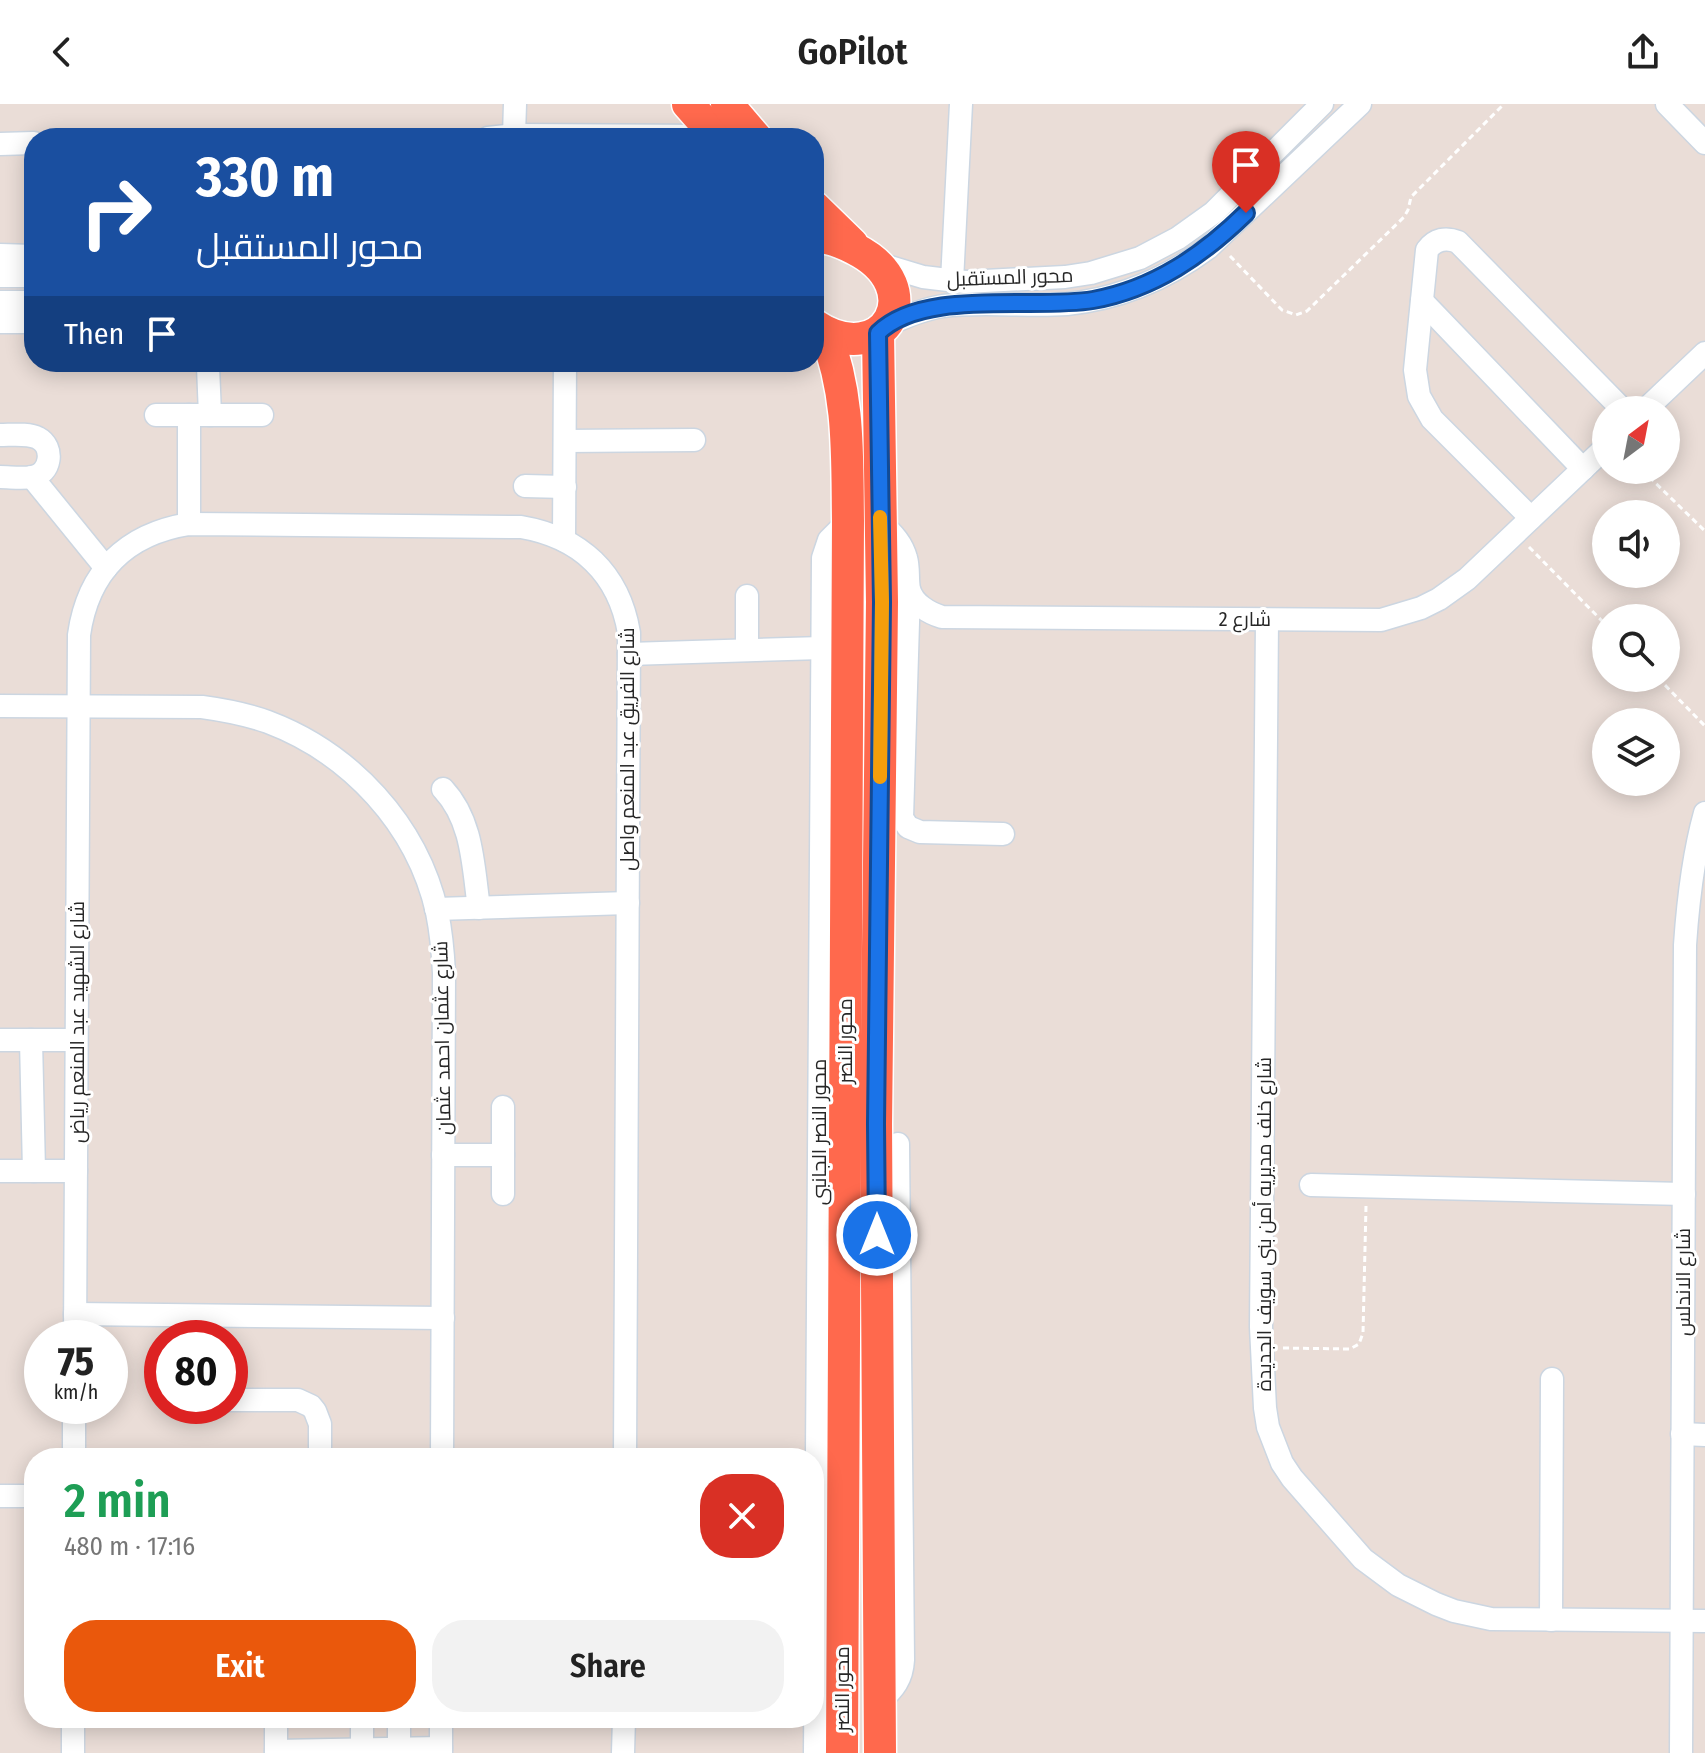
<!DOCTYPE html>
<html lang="en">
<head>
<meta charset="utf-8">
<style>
	body { margin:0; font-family:"Fira Sans Condensed",Cairo,sans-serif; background:#f2f2f2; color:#222; height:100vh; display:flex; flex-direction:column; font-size:30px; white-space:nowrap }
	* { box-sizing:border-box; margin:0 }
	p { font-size:26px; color:#767676 }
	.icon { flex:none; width:44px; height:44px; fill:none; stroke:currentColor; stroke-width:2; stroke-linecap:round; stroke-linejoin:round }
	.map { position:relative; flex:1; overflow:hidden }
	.sheet { position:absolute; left:24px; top:1344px; width:800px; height:280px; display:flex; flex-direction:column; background:#fff; border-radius:32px; box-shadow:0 4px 20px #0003 }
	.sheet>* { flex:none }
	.banner { position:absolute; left:24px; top:24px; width:800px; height:244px; border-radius:32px; box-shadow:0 4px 20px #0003; background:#1a4fa0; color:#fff; overflow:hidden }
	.needle { width:52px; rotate:32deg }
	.controls { position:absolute; left:1592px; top:292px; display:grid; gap:16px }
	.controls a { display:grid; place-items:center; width:88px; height:88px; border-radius:50%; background:#fff; box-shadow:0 4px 20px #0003; font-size:40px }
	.speed { position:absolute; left:24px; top:1216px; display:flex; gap:16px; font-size:40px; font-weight:700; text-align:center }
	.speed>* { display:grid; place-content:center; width:104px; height:104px; border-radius:50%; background:#fff; box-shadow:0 4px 20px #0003; line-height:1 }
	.speed small { font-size:20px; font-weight:400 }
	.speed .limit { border:12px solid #d22; background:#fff; color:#111 }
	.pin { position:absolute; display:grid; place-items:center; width:68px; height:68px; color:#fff; margin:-82px -34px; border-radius:50% 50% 50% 0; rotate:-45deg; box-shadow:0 0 8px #0007 }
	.pin .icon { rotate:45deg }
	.me { position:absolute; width:88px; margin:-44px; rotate:0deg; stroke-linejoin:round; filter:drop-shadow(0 0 6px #0008) }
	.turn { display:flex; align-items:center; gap:28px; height:168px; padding:0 40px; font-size:36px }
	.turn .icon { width:104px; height:104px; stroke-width:2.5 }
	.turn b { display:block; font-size:56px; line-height:68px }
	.then { display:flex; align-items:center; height:76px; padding:0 40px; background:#0003; gap:16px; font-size:30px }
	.round { display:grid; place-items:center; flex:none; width:84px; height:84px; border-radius:32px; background:#f2f2f2 }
	.summary { display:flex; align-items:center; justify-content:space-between; height:136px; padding:0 40px }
	h1 { font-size:48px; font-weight:600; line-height:60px; color:#1e9e55 }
	.primary-button { display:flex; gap:16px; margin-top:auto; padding:16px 40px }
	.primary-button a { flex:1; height:92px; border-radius:32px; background:#ea580c; color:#fff; font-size:32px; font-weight:600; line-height:92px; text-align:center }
	.primary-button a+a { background:#f2f2f2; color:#222 }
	header { display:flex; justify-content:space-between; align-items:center; height:104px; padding:0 40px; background:#fff; font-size:36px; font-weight:600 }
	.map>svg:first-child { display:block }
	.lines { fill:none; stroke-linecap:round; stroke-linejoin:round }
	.minor-casing { stroke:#ccd6e1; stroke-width:25 }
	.highway-casing { stroke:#fff; stroke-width:35 }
	.path { stroke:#fff; stroke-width:3; stroke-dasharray:6 4; stroke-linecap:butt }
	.minor { stroke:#fff; stroke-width:22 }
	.highway { stroke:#ff694d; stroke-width:32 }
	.route-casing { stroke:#114b97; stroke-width:20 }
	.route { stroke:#1a73e8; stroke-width:14 }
	.slow { stroke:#f59e0b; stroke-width:14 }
	.labels { text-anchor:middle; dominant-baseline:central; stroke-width:6; stroke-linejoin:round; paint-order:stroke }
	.street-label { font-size:20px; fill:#272727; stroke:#fff }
</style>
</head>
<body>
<header><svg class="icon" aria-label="back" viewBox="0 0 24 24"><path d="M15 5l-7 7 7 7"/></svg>GoPilot<svg class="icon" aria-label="share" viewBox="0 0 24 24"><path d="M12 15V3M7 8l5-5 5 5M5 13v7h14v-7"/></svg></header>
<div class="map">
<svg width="1705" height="1649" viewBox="0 0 1705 1649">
	<rect width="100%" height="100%" fill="#eaddd7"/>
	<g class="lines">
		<defs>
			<g id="minor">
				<polyline points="1667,0 1705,39"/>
				<polyline points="514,31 515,0"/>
				<polyline points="488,34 514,31 716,32"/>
				<polyline points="0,40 34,39"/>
				<polyline points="0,151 34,152"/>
				<polyline points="880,160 923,173 965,178 1065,173 1091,169 1140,154 1178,134 1213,109 1322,0"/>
				<polyline points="0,172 34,172"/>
				<polyline points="952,177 961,0"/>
				<polyline points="1422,197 1583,365"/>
				<polyline points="0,198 34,198"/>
				<polyline points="0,218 34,218"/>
				<path d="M 885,222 C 904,213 923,205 943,202 C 984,197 1026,203 1067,200 C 1119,195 1166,175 1208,144 L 1360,0"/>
				<polyline points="208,262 210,311"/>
				<polyline points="1645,306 1705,249"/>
				<polyline points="156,311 262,311"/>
				<polyline points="189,311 189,420"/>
				<path d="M 0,331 C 12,331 28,329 38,334 C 55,343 51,370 32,373 C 22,375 10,373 0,373"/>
				<polyline points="565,337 694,336"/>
				<polyline points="32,373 106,464"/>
				<polyline points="525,382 565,383"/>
				<path d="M 1531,414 L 1432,315 L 1419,292 L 1415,266 L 1427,146 C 1435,135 1446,133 1458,138 L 1623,306"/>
				<path d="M 880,419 C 892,428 902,439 906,454 C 909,464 907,475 909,485 C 913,500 929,509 942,513 L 1381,516 L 1421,504 L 1439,495 L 1467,475 L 1606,343"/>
				<polyline points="564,436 565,258"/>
				<polyline points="909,486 902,714 908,723 920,728 1003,730"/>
				<polyline points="747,492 747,546"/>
				<polyline points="1267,516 1261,1223 1265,1304 1268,1323 1282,1359 1292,1374 1363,1455 1398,1481 1436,1500 1454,1507 1491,1515 1705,1517"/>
				<polyline points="629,550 822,544"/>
				<path d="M 0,602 L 202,603 C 224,606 246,610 268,618 C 350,649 417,720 437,808 C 441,828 443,848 444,869 L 442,1354"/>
				<path d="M 443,685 C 473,717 473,762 479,804"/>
				<polyline points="436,805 628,799"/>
				<polyline points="0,936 76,936"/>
				<polyline points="31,936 34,1067"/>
				<polyline points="443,1051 503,1051"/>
				<polyline points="0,1067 76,1067"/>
				<polyline points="1311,1081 1684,1090"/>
				<polyline points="503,1090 503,1003"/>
				<polyline points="75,1210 443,1214"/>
				<path d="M 75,1234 L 79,531 C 88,468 126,430 189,420 L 521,423 C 580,433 619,469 629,529 L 625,1354"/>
				<polyline points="230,1296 298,1296 311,1302 315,1307 320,1320 320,1354"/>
				<polyline points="1682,1330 1705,1331"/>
				<polyline points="74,1354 74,1302"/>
				<polyline points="0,1392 34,1392"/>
				<polyline points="1551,1516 1552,1275"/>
				<path d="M 880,1597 C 894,1585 902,1575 903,1556 L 898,1040"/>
				<polyline points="399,1614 399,1644"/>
				<polyline points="362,1645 362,1614"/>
				<polyline points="276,1647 441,1644"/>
				<polyline points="73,1649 73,1614"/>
				<polyline points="276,1649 276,1614"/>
				<polyline points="441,1649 441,1614"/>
				<polyline points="623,1649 624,1614"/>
				<polyline points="815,1649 823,454 829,436 848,417"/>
				<path d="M 1681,1649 L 1685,841 C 1688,797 1693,752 1705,709"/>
			</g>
			<g id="highway">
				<polyline points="688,0 718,34"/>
				<polyline points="727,0 756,34"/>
				<polyline points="814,103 852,140"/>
				<path d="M 814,133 C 829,132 842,138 855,145 C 932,184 884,268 814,221"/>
				<path d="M 825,228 C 850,291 847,351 848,417 L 842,1649"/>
				<polyline points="878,229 882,498 876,1020 880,1649"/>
			</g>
		</defs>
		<use href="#minor" class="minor-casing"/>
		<use href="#highway" class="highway-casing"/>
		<g class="path">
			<polyline points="1230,152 1282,206 1296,211 1307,207 1404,113 1408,106 1411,93 1504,0"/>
			<polyline points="1642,366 1705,427"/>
			<polyline points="1529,443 1606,521"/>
			<polyline points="1658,574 1705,622"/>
			<polyline points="1283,1244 1350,1245 1359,1240 1363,1229 1366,1102"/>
		</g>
		<use href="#minor" class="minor"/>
		<use href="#highway" class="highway"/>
	</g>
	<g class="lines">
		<defs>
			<path id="route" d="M 877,1131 L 876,1020 L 882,498 L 878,229 C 924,184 1033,206 1093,196 C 1154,185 1203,151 1246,109"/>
		</defs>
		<use href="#route" class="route-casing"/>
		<use href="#route" class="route"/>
		<polyline class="slow" points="880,413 882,498 880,673"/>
	</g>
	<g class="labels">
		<g class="street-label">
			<text transform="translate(1010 173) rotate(-2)">محور المستقبل</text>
			<text x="1245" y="515">شارع 2</text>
			<text transform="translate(627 645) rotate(-90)">شارع الفريق عبد المنعم واصل</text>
			<text transform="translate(77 918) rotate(-90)">شارع الشهيد عبد المنعم رياض</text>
			<text transform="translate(442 934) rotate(-91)">شارع عثمان احمد عثمان</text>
			<text transform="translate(845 937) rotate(-90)">محور النصر</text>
			<text transform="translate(819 1028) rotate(-90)">محور النصر الجانبى</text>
			<text transform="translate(1264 1120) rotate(-90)">شارع خلف مديريه أمن بنى سويف الجديدة</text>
			<text transform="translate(1683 1178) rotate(-90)">شارع الاندلس</text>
			<text transform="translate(842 1585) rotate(-90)">محور النصر</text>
		</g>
	</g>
</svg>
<div class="controls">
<a><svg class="needle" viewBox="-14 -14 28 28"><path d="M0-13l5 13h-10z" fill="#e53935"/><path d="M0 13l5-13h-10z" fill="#767676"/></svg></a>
<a><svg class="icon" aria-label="sound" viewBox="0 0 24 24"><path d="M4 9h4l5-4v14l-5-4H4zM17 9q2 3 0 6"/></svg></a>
<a><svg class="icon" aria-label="search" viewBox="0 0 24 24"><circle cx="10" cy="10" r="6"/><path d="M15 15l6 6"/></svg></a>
<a><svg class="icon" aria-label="layers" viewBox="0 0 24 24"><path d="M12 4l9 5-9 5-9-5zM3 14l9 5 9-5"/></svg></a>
</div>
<div class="speed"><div>75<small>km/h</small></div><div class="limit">80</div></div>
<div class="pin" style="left:1246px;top:109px;background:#d93025"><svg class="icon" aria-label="arrive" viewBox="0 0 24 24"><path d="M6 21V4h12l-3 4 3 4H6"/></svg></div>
<svg class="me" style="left:877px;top:1131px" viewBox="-20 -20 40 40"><circle r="17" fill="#1a73e8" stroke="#fff" stroke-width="3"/><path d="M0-11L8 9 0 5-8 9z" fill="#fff"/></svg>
<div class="banner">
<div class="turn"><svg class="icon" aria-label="right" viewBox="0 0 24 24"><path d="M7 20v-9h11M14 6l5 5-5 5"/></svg><div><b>330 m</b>محور المستقبل</div></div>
<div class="then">Then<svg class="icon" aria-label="arrive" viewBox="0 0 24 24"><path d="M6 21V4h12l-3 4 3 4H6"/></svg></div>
</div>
<section class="sheet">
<div class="summary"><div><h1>2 min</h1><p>480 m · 17:16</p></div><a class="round" style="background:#d93025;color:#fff"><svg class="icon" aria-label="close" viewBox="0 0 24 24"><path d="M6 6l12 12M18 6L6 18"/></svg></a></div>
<div class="primary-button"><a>Exit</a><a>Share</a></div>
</section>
</div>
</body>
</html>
